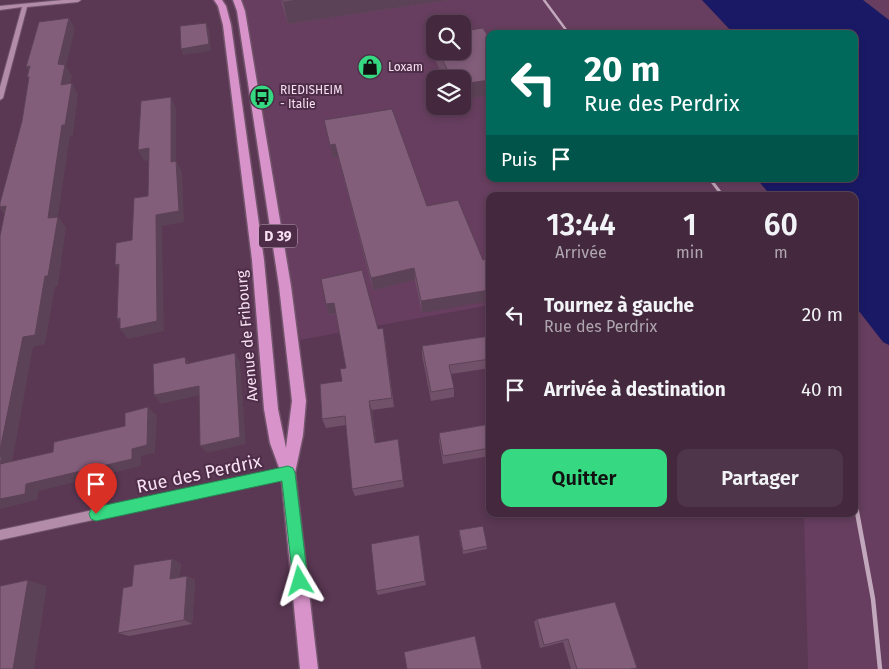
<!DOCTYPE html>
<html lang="fr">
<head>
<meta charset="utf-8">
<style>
	body { margin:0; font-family:"Fira Sans",sans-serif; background:#4e3549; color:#f1f3f6; height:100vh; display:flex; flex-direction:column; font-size:19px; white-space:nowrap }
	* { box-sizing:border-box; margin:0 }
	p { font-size:16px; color:#afa6b0 }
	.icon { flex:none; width:28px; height:28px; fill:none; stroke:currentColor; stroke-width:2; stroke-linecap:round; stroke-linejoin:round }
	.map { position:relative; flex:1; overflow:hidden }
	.details { position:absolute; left:486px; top:192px; width:372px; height:325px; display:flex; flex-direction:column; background:#44293e; border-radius:10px; box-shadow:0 2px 8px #0003,0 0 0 1px #5c4558 }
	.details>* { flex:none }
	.top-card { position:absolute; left:486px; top:30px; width:372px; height:152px; border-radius:10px; box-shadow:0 2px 8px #0003,0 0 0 1px #5c4558; background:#00695c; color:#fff; overflow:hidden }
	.tools { position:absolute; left:426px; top:15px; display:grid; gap:10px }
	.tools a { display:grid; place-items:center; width:45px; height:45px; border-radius:10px; background:#44293e; box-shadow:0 2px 8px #0003,0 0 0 1px #5c4558; font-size:25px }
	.pin { position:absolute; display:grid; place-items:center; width:42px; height:42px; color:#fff; margin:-51px -21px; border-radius:50% 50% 50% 0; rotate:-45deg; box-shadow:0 0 5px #0007 }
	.pin .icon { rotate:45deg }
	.me { position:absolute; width:55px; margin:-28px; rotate:353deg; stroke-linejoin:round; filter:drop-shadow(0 0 4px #0008) }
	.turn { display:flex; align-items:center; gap:18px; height:105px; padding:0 15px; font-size:22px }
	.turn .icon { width:65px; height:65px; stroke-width:2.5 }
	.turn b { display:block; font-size:35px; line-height:42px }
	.then { display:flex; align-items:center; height:48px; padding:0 15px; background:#0003; gap:10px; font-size:19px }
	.eta { display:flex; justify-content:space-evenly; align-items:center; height:85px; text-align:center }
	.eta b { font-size:30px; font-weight:600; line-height:35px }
	.primary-button { display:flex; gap:10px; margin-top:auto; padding:10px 15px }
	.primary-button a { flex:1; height:58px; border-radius:10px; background:#36d881; color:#111; font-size:20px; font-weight:600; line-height:58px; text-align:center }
	.primary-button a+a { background:#4e3549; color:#f1f3f6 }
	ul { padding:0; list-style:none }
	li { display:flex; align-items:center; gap:15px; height:75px; padding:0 15px }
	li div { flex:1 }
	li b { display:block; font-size:19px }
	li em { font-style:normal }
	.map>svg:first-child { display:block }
	.built { fill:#673e5f; fill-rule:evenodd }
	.water { fill:#1a1966 }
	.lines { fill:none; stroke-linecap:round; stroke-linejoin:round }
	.minor-casing { stroke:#72556c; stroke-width:2 }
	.major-casing { stroke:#72556c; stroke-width:3 }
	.minor { fill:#b38caa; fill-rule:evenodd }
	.major { fill:#d893ca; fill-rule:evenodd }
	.rail-far2 { stroke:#c2a8bd; stroke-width:2.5 }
	.rail-far1 { stroke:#c2a8bd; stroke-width:3 }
	.rail { stroke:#c2a8bd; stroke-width:4.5 }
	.wall { fill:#71516a }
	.shaded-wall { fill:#5c4256 }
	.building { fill:#835e7b; stroke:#5c4256 }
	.route { fill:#36d881; stroke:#238c54 }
	.labels { text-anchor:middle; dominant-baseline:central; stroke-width:4; stroke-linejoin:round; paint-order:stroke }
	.far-poi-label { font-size:12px; fill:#f7e1f2; stroke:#4e2d48; text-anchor:start }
	.shield { fill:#4e2d48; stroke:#c4abbf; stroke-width:1 }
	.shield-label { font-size:14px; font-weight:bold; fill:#f7e1f2 }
	.street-label { font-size:15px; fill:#f7e1f2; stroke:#4e2d48 }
	.near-street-label { font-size:18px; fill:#f7e1f2; stroke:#4e2d48 }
</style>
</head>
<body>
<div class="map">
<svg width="889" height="669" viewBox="0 0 889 669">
	<rect width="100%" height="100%" fill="#5a3753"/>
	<g class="built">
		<path d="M 238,0 L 702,0 L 734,34 L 490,34 L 490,179 L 757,179 L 771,196 L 490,196 L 490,305 L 300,340 ZM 435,24 L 462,24 L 462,51 L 435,51 ZM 435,79 L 462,79 L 462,106 L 435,106 Z"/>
		<polygon points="863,0 889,0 889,20"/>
		<polygon points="855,306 883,342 889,345 889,669 808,669 804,514 855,514"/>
	</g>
	<polygon class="water" points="702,0 863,0 889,20 889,345 883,342 855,306 855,196 771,196 757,179 855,179 855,34 734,34"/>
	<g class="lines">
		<defs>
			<g id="minor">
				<polygon points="63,0 81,0 78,2 27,7 3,98 0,100 0,87 22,7 0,10 0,6"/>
				<polygon points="288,468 292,470 293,473 292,476 288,478 0,540 0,530"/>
			</g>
			<polygon id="major" points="214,0 222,0 226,6 231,25 264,260 278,409 286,448 292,401 279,286 237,11 233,0 241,0 245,11 291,286 306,401 303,435 295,473 318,669 300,669 281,473 270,443 264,409 252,260 223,25 218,6"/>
		</defs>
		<use href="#minor" class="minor-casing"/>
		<use href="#major" class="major-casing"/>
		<use href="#minor" class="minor"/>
		<use href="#major" class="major"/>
		<polyline class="rail-far2" points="544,0 569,34"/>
		<polyline class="rail-far1" points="710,179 723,196"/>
		<polyline class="rail" points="855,501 873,599 880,669"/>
	</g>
	<g class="wall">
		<polygon points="281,0 449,0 288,24"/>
		<polygon points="435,35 435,51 462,51 488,36 490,35 490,95 462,100 462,79 444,79 431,51 431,36"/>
		<polygon points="324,120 427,206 422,313 415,280 373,290 338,157 333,158"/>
		<polygon points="326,304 378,329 385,339 394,407 372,410 376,443 398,439 404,487 355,496 352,489 346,425 326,428 322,419 342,381 346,368 336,314 329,315"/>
		<polygon points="490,336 490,368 451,374 454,388 454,397 431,401 422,355 422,346"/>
		<polygon points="490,424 490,456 443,464 439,441 439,433"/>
		<polygon points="459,530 487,546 487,549 463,554 459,534"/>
		<polygon points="419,535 426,585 378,595 376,591"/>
		<polygon points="172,559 181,564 179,577 187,576 195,580 192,624 129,636 118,633 132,586"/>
		<polygon points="537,619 631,669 571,669 563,642 540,648 534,622"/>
	</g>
	<g class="shaded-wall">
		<polygon points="299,0 449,0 288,24 283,2"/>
		<polygon points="69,18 75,29 66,66 72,76 68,96 61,85 58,64"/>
		<polygon points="206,23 209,29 211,51 183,55 181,49"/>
		<polygon points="30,66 33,78 26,67"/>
		<polygon points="490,80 490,95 462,100 462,84"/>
		<polygon points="72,83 78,94 73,136 70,136 58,217 66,227 58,286 55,287 45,344 33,347 12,463 0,464 0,450 48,218 62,125"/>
		<polygon points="171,97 176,108 176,173 171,162"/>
		<polygon points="335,144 338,157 333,158 330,145"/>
		<polygon points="149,148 155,159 144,161 138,150"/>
		<polygon points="176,161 182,172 184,222 162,226 164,331 128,339 120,329 124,328 117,319"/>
		<polygon points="6,206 8,219 0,209 0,207"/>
		<polygon points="119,264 123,275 115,265"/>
		<polygon points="414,268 415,280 373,290 371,278"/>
		<polygon points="490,290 490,301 422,313 421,301"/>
		<polygon points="334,303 337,313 329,315 326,304"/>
		<polygon points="235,353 240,362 246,444 207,453 200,446"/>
		<polygon points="185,357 192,366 186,364"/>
		<polygon points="199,386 206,394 161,404 154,395"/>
		<polygon points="369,401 372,410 377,451 375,443"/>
		<polygon points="148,407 157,416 155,453 141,456 141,466 39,491 37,500 0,509 0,499 26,484 132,449"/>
		<polygon points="172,559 181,564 179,583 170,579"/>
		<polygon points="187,576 195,580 192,624 184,620"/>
		<polygon points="28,580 47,586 34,669 13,669"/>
	</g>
	<g class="building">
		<polygon points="282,0 299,0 283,2"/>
		<polygon points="69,18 58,64 65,65 61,85 72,83 65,125 62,125 48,218 58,217 48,276 45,276 35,335 23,337 0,450 0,236 6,206 0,207 0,203 22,121 29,77 27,77 30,66 26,67 39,22"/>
		<polygon points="206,23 209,44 181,49 180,26"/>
		<polygon points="483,28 488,36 490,35 490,80 462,84 462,79 452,79 438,51 462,51 462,31"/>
		<polygon points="435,35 435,45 431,36"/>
		<polygon points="171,97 171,162 176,161 179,211 156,215 157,321 120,329 120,318 117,319 119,264 115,265 116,243 132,240 134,198 148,196 149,148 138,150 141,101"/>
		<polygon points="392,109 427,206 458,200 483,260 490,258 490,290 421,301 414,268 371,278 335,144 330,145 324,120"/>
		<polygon points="362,270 378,329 383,328 392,398 369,401 375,443 398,439 403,480 352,489 345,416 322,419 320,384 342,381 340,369 346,368 334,303 326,304 321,279"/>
		<polygon points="490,336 490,359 449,365 454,388 431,392 422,346"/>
		<polygon points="235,353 240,437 200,446 199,386 154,395 153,364 185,357 186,364"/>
		<polygon points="148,407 147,445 132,449 132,459 26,484 25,494 0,499 0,457 2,457 0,464 53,452 54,442 125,426 125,413"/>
		<polygon points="490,424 490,448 443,456 439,433"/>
		<polygon points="483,526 487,546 463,551 459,530"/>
		<polygon points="419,535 425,581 376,591 371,544"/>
		<polygon points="172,559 170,579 187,576 184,620 118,633 123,588 132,586 134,565"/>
		<polygon points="28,580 13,669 0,669 0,586"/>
		<polygon points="615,602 637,668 630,669 577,669 568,639 544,645 537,619"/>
		<polygon points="475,636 482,669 407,669 404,652"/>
	</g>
	<polygon class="route" points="288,466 293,468 295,473 308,581 306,586 300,588 295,586 293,581 282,481 96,521 91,519 89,514 91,509 96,507"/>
	<defs>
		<symbol id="shop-disc" viewBox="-11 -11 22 22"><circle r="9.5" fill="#36d881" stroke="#4e2d48"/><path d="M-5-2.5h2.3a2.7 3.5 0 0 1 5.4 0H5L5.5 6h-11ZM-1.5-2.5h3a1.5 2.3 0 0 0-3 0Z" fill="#111"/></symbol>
		<symbol id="bus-disc" viewBox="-11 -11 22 22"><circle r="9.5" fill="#36d881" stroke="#4e2d48"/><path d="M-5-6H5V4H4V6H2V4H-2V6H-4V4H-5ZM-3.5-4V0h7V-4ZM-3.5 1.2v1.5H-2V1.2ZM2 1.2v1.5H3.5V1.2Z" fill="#111"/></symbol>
	</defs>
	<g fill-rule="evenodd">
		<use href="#shop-disc" x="356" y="53" width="28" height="28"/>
		<use href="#bus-disc" x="248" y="83" width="28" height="28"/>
	</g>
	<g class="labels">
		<g class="far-poi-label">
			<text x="388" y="67">Loxam</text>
			<text x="280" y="90">RIEDISHEIM<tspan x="280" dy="14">- Italie</tspan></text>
		</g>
		<rect class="shield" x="259" y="224.5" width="38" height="23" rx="4"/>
		<g class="shield-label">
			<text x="278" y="236">D 39</text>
		</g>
		<g class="street-label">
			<text transform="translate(247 336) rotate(-95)">Avenue de Fribourg</text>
		</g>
		<g class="near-street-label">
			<text transform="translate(199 474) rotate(-12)">Rue des Perdrix</text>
		</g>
	</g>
</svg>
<div class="tools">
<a><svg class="icon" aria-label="search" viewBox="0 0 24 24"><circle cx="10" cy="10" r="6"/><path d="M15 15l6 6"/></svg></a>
<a><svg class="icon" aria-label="layers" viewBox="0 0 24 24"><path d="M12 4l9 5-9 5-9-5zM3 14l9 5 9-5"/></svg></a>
</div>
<div class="pin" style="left:96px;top:514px;background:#d93025"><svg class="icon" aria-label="arrive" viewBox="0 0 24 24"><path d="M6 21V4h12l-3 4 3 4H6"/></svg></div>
<svg class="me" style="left:300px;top:581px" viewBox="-20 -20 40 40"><path d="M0-17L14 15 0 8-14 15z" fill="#36d881" stroke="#fff" stroke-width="4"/></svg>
<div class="top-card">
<div class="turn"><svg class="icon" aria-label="left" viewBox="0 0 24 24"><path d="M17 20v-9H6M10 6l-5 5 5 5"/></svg><div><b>20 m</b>Rue des Perdrix</div></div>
<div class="then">Puis<svg class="icon" aria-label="arrive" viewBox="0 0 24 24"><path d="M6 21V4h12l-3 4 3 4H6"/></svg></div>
</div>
<section class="details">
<div class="eta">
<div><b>13:44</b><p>Arrivée</p></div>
<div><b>1</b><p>min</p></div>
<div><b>60</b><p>m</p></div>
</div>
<ul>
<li><svg class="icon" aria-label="left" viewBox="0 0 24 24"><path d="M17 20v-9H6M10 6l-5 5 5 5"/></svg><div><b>Tournez à gauche</b><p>Rue des Perdrix</p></div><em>20 m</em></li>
<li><svg class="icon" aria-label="arrive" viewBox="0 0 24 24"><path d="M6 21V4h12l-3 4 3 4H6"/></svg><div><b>Arrivée à destination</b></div><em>40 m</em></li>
</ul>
<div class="primary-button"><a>Quitter</a><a>Partager</a></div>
</section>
</div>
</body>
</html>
